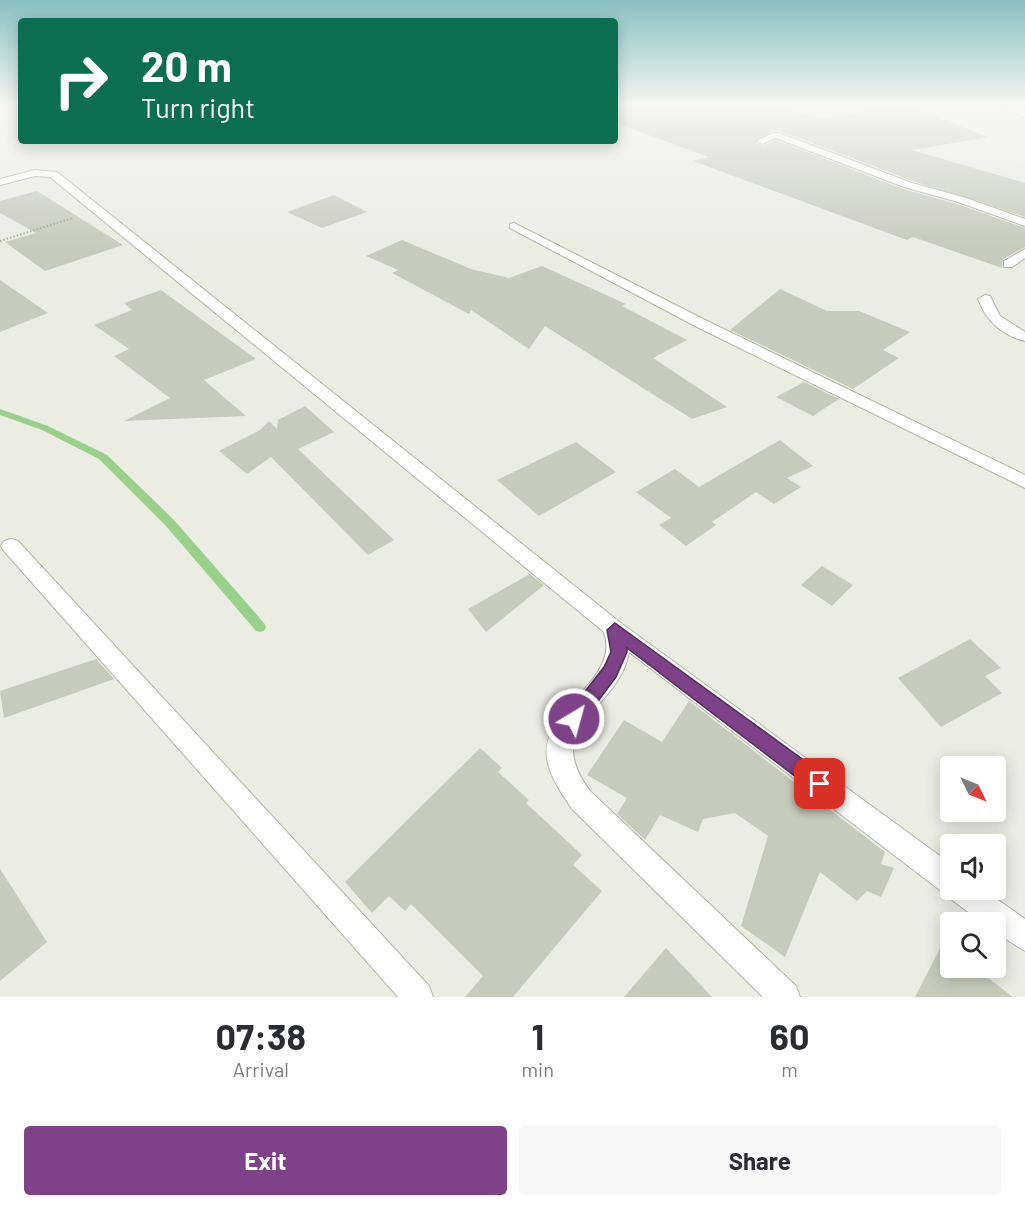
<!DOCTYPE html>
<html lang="en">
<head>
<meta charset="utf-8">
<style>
	body { margin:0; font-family:Barlow,sans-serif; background:#f7f7f7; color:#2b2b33; height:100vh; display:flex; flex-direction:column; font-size:22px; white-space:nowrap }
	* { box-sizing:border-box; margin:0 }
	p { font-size:20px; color:#7c7c81 }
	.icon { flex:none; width:33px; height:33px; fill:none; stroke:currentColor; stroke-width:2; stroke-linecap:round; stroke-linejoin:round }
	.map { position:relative; height:997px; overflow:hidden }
	.sheet { display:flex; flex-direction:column; background:#fff; flex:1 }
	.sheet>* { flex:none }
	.hud { position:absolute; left:18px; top:18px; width:600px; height:126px; border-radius:6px; box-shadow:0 3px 15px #0003; background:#0b6e4f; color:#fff; overflow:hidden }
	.needle { width:39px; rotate:133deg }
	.tools { position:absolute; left:940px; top:756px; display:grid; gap:12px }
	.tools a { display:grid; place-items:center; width:66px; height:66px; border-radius:6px; background:#fff; box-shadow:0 3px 15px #0003; font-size:30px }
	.pin { position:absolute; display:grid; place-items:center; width:51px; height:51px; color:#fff; margin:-26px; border-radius:12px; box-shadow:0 3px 9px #0006 }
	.me { position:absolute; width:66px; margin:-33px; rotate:37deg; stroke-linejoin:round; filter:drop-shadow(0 0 4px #0008) }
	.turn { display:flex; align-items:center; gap:21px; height:126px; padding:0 24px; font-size:27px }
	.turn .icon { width:78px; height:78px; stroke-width:2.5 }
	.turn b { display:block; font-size:42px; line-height:51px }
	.eta { display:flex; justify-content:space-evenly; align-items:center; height:102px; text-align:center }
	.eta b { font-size:36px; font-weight:700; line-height:42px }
	.primary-button { display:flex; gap:12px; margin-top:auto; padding:12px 24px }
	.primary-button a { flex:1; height:69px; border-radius:6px; background:#7e4288; color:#fff; font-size:24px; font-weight:700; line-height:69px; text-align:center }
	.primary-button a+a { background:#f7f7f7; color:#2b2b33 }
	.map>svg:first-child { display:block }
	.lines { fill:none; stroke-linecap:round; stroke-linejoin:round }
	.stream { fill:#99d18c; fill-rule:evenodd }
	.building { fill:#c7cbbb }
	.minor-casing { stroke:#b0b5a6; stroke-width:2 }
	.path { stroke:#a1b084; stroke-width:2; stroke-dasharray:1.5 2; stroke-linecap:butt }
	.minor { fill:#fff; fill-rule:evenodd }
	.route { fill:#7e4288; stroke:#522b58; stroke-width:1.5 }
</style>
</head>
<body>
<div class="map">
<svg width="1025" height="997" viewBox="0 0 1025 997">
	<rect width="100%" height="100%" fill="#ebede3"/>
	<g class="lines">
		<polygon class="stream" points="0,409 48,426 107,455 174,520 264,623 266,627 264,631 260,632 256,631 166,526 99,459 42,430 0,415"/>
	</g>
	<g class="building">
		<polygon points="615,107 773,107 824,118 892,107 911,107 988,137 912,150 1025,183 1025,217 913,181 780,131 772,131 755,142 763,146 776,140 903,189 957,204 1025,228 1025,247 1003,259 1002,268 913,237 907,240 693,161 709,157 615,123"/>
		<polygon points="37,191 123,245 45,271 5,242 36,233 0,213 0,201"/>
		<polygon points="334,195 367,212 322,228 287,212"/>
		<polygon points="402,240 471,269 509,278 542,266 626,304 622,306 687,340 653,358 727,407 692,419 545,326 529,349 471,310 469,314 392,273 398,270 366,256"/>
		<polygon points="0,280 48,313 0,332"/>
		<polygon points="780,289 827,311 859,311 910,332 883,350 899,358 853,389 730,330"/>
		<polygon points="161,290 256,359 204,380 246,416 124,421 170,398 114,356 129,349 94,325 132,310 124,303"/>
		<polygon points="804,382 839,399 813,416 776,397"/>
		<polygon points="305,406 334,432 298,449 394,540 368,555 271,457 247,474 219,451 260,430 269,421 277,429 278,420"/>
		<polygon points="780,440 813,466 787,478 801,487 774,504 756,492 712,522 716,525 686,546 659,525 671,518 636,492 675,469 699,487"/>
		<polygon points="576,442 616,472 539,516 497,480"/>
		<polygon points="822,566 853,585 832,606 801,585"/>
		<polygon points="530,574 544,585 486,632 468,609"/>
		<polygon points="970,639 1001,668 985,676 1002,693 941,727 898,678"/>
		<polygon points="96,659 114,679 4,718 0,691"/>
		<polygon points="689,701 885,852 881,864 894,868 881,897 867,891 857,901 820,872 785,957 741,926 768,836 735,813 703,819 698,832 660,815 645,840 617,814 627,798 587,775 624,720 662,742"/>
		<polygon points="480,748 502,768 498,772 529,800 526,803 582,855 573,865 602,891 513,997 465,997 483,976 411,904 405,911 389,896 372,913 345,882"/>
		<polygon points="0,869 47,942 0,981"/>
		<polygon points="951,927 951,968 975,968 1013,997 915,997"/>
		<polygon points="666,948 712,997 624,997"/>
	</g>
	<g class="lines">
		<defs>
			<g id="minor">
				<polygon points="1000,107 1011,107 1025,111 1025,117"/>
				<polygon points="773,133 779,133 912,183 966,198 1025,219 1025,226 958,202 904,187 776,138 762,144 757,141"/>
				<path d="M 35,170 L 57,172 L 622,624 L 951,864 L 951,890 L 984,890 L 1025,919 L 1025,951 L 996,933 L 996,922 L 982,922 L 952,900 L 950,894 L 941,891 L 629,652 C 618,713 539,722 590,791 L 796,986 L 800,997 L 763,997 L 572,809 C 562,794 550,777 547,759 C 540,708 621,682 604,632 L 50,177 L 35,176 L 0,185 L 0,179 Z"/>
				<polygon points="514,223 707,321 1025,475 1025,488 697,327 510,228 510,224"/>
				<polygon points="1025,249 1025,258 1012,267 1004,267 1004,261"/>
				<path d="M 985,295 L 990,296 L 1000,316 L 1025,332 L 1025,341 C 1003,336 986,321 978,299 Z"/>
				<polygon points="11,539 18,541 429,986 433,997 398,997 4,551 1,546 4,541"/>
			</g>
		</defs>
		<use href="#minor" class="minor-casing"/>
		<polyline class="path" points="0,241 73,218"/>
		<use href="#minor" class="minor"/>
	</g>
	<linearGradient id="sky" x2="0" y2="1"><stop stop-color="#88c0c3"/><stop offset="0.43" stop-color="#f6f7f2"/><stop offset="1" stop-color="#f6f7f2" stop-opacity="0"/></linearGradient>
	<rect width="1025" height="246" fill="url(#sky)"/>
	<polygon class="route" points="615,623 827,777 830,784 827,790 820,793 813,790 627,648 627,652 616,677 581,724 574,727 568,724 566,719 568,713 604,667 611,652 607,630"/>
</svg>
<div class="tools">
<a><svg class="needle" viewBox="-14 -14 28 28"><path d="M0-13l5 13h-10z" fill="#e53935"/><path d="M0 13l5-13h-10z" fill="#7c7c81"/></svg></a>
<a><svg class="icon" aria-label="sound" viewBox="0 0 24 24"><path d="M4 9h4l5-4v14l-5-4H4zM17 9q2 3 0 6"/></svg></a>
<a><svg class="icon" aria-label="search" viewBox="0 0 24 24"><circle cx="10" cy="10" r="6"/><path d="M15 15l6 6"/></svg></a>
</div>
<div class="pin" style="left:820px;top:784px;background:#d93025"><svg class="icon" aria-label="arrive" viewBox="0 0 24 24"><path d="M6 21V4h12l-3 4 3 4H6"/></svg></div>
<svg class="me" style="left:574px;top:719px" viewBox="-20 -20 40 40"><circle r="17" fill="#7e4288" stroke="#fff" stroke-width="3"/><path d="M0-11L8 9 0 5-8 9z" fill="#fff"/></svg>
<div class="hud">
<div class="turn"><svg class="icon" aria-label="right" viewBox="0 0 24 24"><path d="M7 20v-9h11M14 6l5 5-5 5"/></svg><div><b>20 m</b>Turn right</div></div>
</div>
</div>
<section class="sheet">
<div class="eta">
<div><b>07:38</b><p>Arrival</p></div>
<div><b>1</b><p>min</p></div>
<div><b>60</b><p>m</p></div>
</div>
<div class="primary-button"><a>Exit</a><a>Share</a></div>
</section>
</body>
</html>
